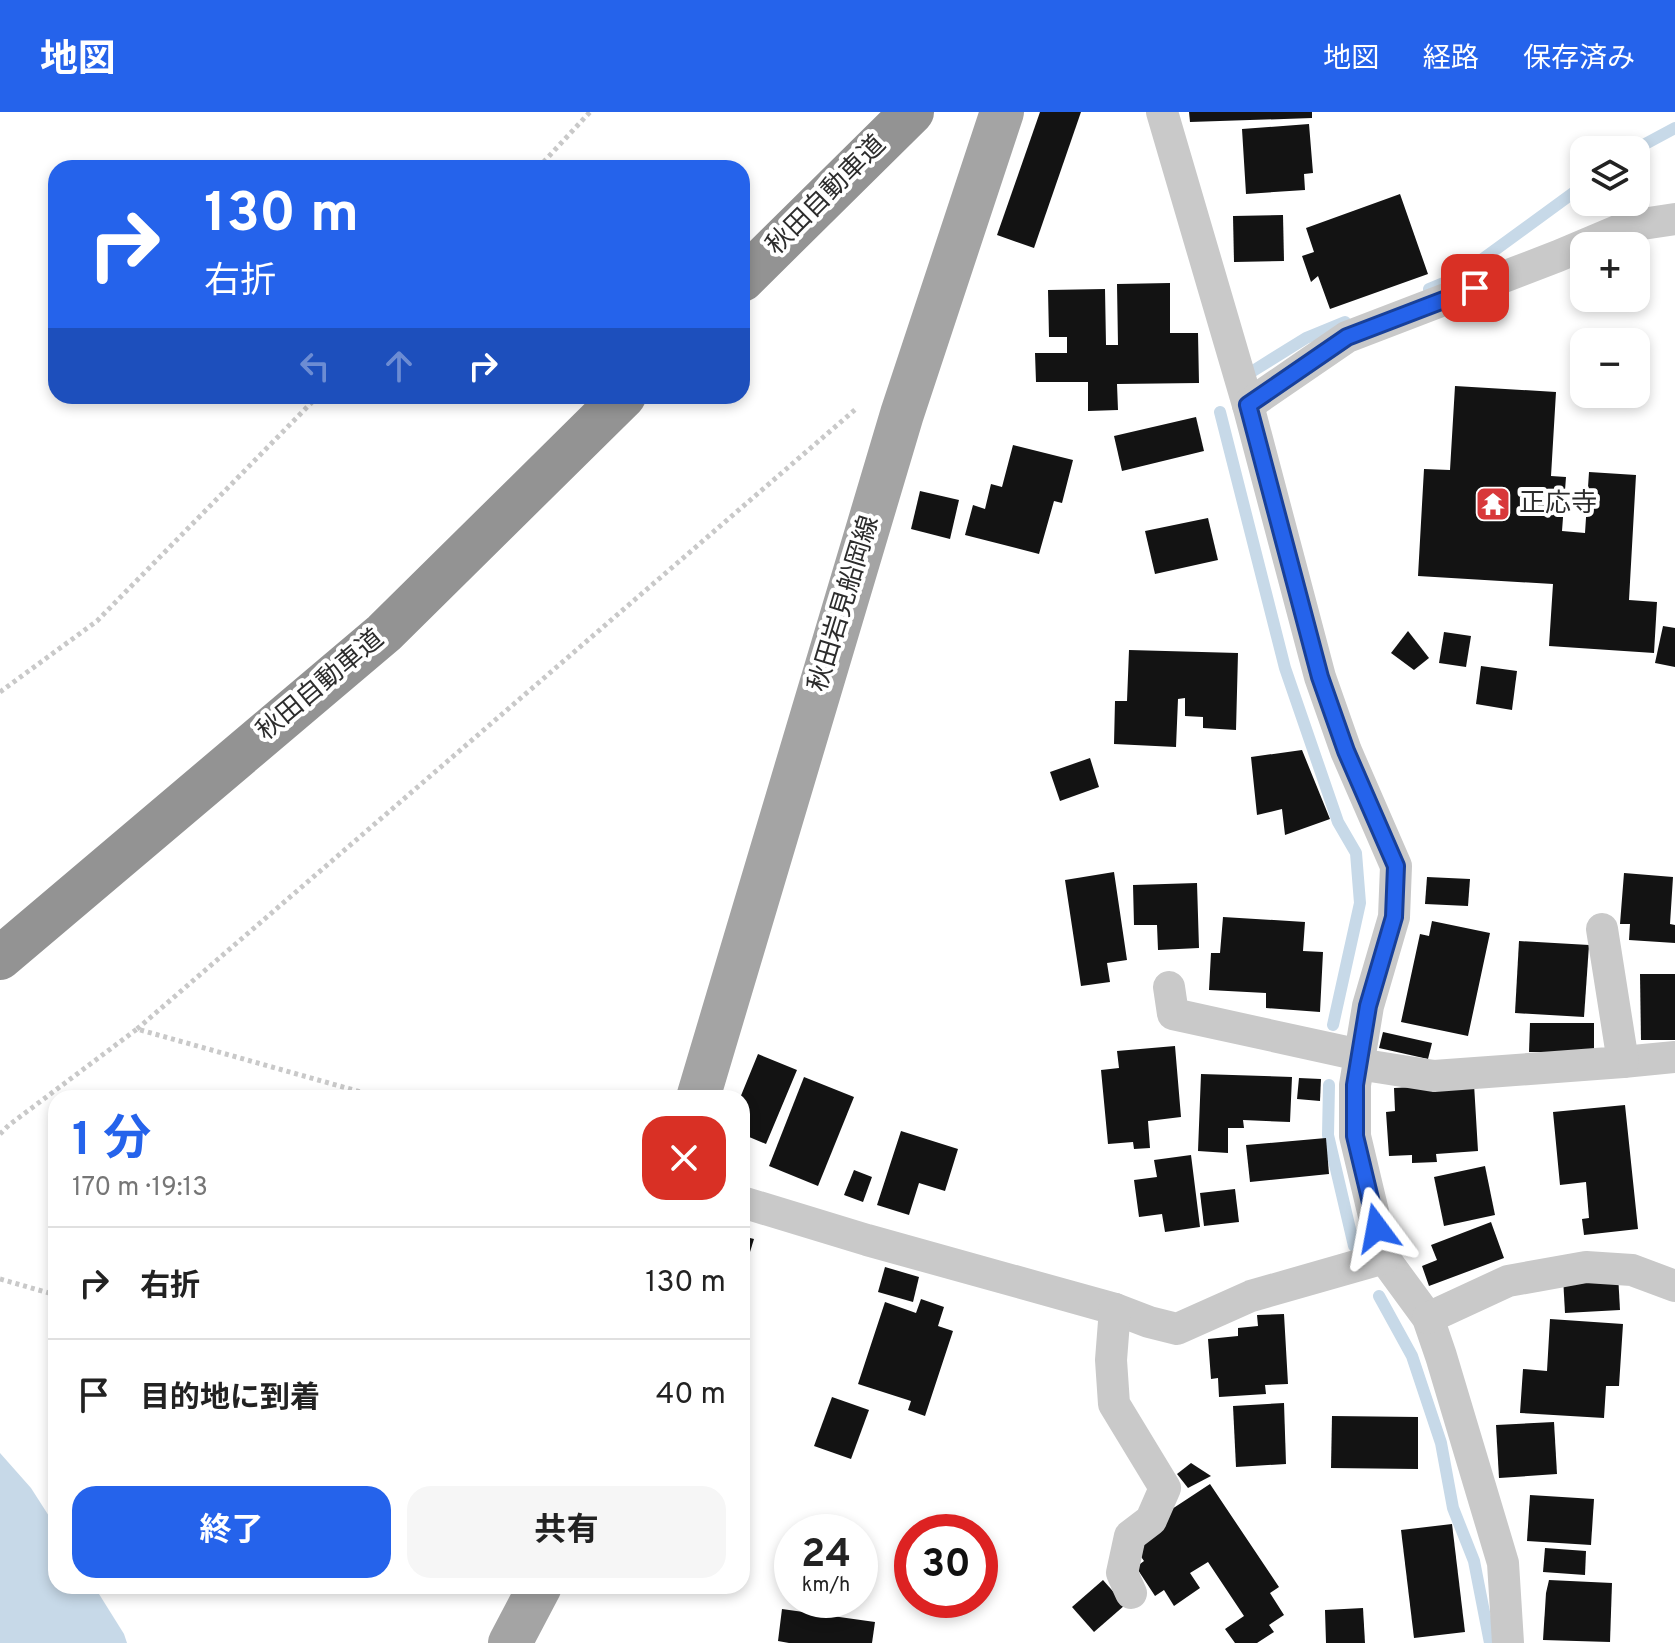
<!DOCTYPE html>
<html lang="ja">
<head>
<meta charset="utf-8">
<style>
	body { margin:0; font-family:Overpass,"Noto Sans JP",sans-serif; background:#f6f6f6; color:#222; height:100vh; display:flex; flex-direction:column; font-size:30px; white-space:nowrap }
	* { box-sizing:border-box; margin:0 }
	p { font-size:26px; color:#767676 }
	.icon { flex:none; width:44px; height:44px; fill:none; stroke:currentColor; stroke-width:2; stroke-linecap:round; stroke-linejoin:round }
	.map { position:relative; flex:1; overflow:hidden }
	.side { position:absolute; left:48px; top:978px; width:702px; height:504px; display:flex; flex-direction:column; background:#fff; border-radius:24px; box-shadow:0 4px 12px #0003 }
	.side>* { flex:none }
	.guide { position:absolute; left:48px; top:48px; width:702px; height:244px; border-radius:24px; box-shadow:0 4px 12px #0003; background:#2563eb; color:#fff; overflow:hidden }
	.fabs { position:absolute; left:1570px; top:24px; display:grid; gap:16px }
	.fabs a { display:grid; place-items:center; width:80px; height:80px; border-radius:16px; background:#fff; box-shadow:0 4px 12px #0003; font-size:40px }
	.speed { position:absolute; left:774px; top:1402px; display:flex; gap:16px; font-size:40px; font-weight:700; text-align:center }
	.speed>* { display:grid; place-content:center; width:104px; height:104px; border-radius:50%; background:#fff; box-shadow:0 4px 12px #0003; line-height:1 }
	.speed small { font-size:20px; font-weight:400 }
	.speed .limit { border:12px solid #d22; background:#fff; color:#111 }
	.pin { position:absolute; display:grid; place-items:center; width:68px; height:68px; color:#fff; margin:-34px; border-radius:16px; box-shadow:0 4px 12px #0006 }
	.me { position:absolute; width:88px; margin:-44px; rotate:347deg; stroke-linejoin:round; filter:drop-shadow(0 0 6px #0008) }
	.turn { display:flex; align-items:center; gap:28px; height:168px; padding:0 24px; font-size:36px }
	.turn .icon { width:104px; height:104px; stroke-width:2.5 }
	.turn b { display:block; font-size:56px; line-height:68px }
	.lanes { display:flex; align-items:center; height:76px; padding:0 24px; background:#0003; justify-content:center; gap:40px; direction:ltr }
	.lanes .off { opacity:.35 }
	.round { display:grid; place-items:center; flex:none; width:84px; height:84px; border-radius:24px; background:#f6f6f6 }
	.head { display:flex; align-items:center; justify-content:space-between; height:136px; padding:0 24px }
	h1 { font-size:48px; font-weight:700; line-height:60px; color:#2563eb }
	.button { display:flex; gap:16px; margin-top:auto; padding:16px 24px }
	.button a { flex:1; height:92px; border-radius:24px; background:#2563eb; color:#fff; font-size:32px; font-weight:700; line-height:92px; text-align:center }
	.button a+a { background:#f6f6f6; color:#222 }
	ul { padding:0; list-style:none }
	li { display:flex; align-items:center; gap:24px; height:112px; padding:0 24px; border-top:2px solid #e0e0e0 }
	li div { flex:1 }
	li b { display:block; font-size:30px }
	li em { font-style:normal }
	header { display:flex; align-items:center; gap:48px; box-sizing:border-box; height:112px; padding:0 40px; background:#2563eb; color:#fff }
	header strong { font-size:38px }
	nav { display:flex; gap:44px; margin-inline-start:auto; font-size:28px }
	.map>svg:first-child { display:block }
	.water { fill:#c7d9e8 }
	.lines { fill:none; stroke-linecap:round; stroke-linejoin:round }
	.stream { stroke:#c7d9e8; stroke-width:12 }
	.building { fill:#131313 }
	.path { stroke:#c9c9c9; stroke-width:5; stroke-dasharray:4 4; stroke-linecap:butt }
	.minor { stroke:#c9c9c9; stroke-width:32 }
	.primary { stroke:#a4a4a4; stroke-width:44 }
	.motorway { stroke:#939393; stroke-width:44 }
	.route-casing { stroke:#184099; stroke-width:20 }
	.route { stroke:#2563eb; stroke-width:14 }
	.labels { text-anchor:middle; dominant-baseline:central; stroke-width:8; stroke-linejoin:round; paint-order:stroke }
	.street-label { font-size:26px; fill:#2c2c2c; stroke:#fff }
	.poi-label { font-size:26px; fill:#2c2c2c; stroke:#fff; text-anchor:start }
</style>
</head>
<body>
<header>
<strong>地図</strong>
<nav><a>地図</a><a>経路</a><a>保存済み</a></nav>
</header>
<div class="map">
<svg width="1675" height="1531" viewBox="0 0 1675 1531">
	<rect width="100%" height="100%" fill="#fff"/>
	<polygon class="water" points="0,1341 31,1376 56,1415 56,1474 94,1474 124,1522 127,1531 0,1531"/>
	<g class="lines">
		<g class="stream">
			<polyline points="1634,38 1675,16"/>
			<polyline points="1429,177 1458,165 1584,73"/>
			<polyline points="1253,259 1306,226 1345,210"/>
			<polyline points="1220,300 1285,556 1338,710 1356,741 1360,791 1333,913"/>
			<polyline points="1329,973 1328,1023 1354,1134"/>
			<polyline points="1379,1184 1412,1244 1441,1331 1453,1396 1474,1449 1490,1531"/>
		</g>
	</g>
	<g class="building">
		<polygon points="1040,0 1081,0 1034,136 997,123"/>
		<polygon points="1189,0 1312,0 1312,6 1190,10"/>
		<polygon points="1309,12 1313,61 1304,62 1305,78 1246,82 1242,17"/>
		<polygon points="1400,82 1428,162 1330,197 1318,164 1311,170 1302,144 1314,140 1306,116"/>
		<polygon points="1283,103 1284,149 1234,150 1233,104"/>
		<polygon points="1170,171 1170,221 1198,221 1199,271 1117,272 1118,298 1088,299 1088,270 1036,270 1035,241 1067,241 1067,225 1049,225 1048,178 1105,177 1106,233 1118,233 1117,172"/>
		<polygon points="1455,274 1556,280 1551,364 1566,365 1562,419 1585,421 1589,360 1636,363 1629,488 1657,490 1654,541 1549,534 1553,472 1418,464 1424,357 1450,358"/>
		<polygon points="1196,305 1204,339 1122,359 1114,324"/>
		<polygon points="1013,333 1073,348 1062,391 1054,389 1039,442 965,423 973,393 985,397 991,372 1002,375"/>
		<polygon points="920,379 959,388 950,427 911,417"/>
		<polygon points="1208,406 1218,448 1155,462 1145,419"/>
		<polygon points="1663,514 1675,516 1675,555 1655,551"/>
		<polygon points="1408,519 1429,546 1414,558 1391,541"/>
		<polygon points="1444,520 1471,524 1466,555 1439,551"/>
		<polygon points="1129,538 1238,541 1236,618 1203,616 1203,605 1185,604 1185,586 1178,587 1176,635 1114,632 1115,589 1127,589"/>
		<polygon points="1481,554 1517,559 1512,598 1476,592"/>
		<polygon points="1302,638 1330,707 1285,723 1282,697 1257,703 1251,645"/>
		<polygon points="1090,646 1099,675 1060,689 1050,660"/>
		<polygon points="1114,760 1127,848 1107,851 1110,870 1081,874 1065,768"/>
		<polygon points="1624,761 1673,765 1670,812 1675,813 1675,831 1629,828 1630,812 1620,812"/>
		<polygon points="1427,765 1470,767 1468,794 1425,792"/>
		<polygon points="1197,771 1199,836 1158,838 1157,813 1134,813 1133,773"/>
		<polygon points="1223,805 1305,810 1303,839 1323,840 1320,900 1266,896 1266,881 1209,878 1211,841 1220,841"/>
		<polygon points="1432,809 1490,821 1468,924 1401,910 1420,822 1429,824"/>
		<polygon points="1519,829 1589,833 1584,905 1515,901"/>
		<polygon points="1640,862 1675,862 1675,928 1641,928"/>
		<polygon points="1530,911 1594,911 1594,940 1529,940"/>
		<polygon points="1383,920 1432,931 1428,947 1379,936"/>
		<polygon points="1175,934 1181,1005 1148,1009 1150,1036 1134,1037 1133,1030 1108,1032 1101,958 1119,956 1117,939"/>
		<polygon points="758,942 797,958 766,1032 742,1022 742,986 740,986"/>
		<polygon points="1201,962 1292,965 1290,1010 1243,1008 1244,1016 1228,1016 1228,1041 1198,1039"/>
		<polygon points="804,965 854,985 818,1074 769,1054"/>
		<polygon points="1299,966 1321,967 1320,989 1297,987"/>
		<polygon points="1474,972 1478,1039 1436,1042 1437,1050 1412,1051 1412,1043 1389,1044 1386,1000 1395,999 1394,976"/>
		<polygon points="1625,993 1638,1117 1584,1123 1582,1107 1589,1106 1586,1070 1560,1073 1553,1000"/>
		<polygon points="901,1019 958,1037 945,1079 919,1071 909,1103 877,1093"/>
		<polygon points="1326,1026 1329,1062 1250,1070 1246,1033"/>
		<polygon points="1191,1043 1200,1115 1165,1120 1162,1102 1139,1105 1134,1068 1157,1065 1154,1048"/>
		<polygon points="1485,1054 1495,1103 1444,1114 1434,1065"/>
		<polygon points="854,1058 872,1065 863,1090 844,1083"/>
		<polygon points="1235,1077 1239,1110 1204,1114 1200,1081"/>
		<polygon points="1491,1110 1504,1146 1429,1174 1422,1154 1437,1148 1431,1133"/>
		<polygon points="742,1124 754,1127 746,1153 742,1151"/>
		<polygon points="885,1155 919,1165 913,1190 878,1180"/>
		<polygon points="1618,1162 1620,1198 1565,1201 1563,1165"/>
		<polygon points="921,1187 944,1195 938,1214 953,1219 925,1304 908,1298 911,1289 858,1272 885,1190 916,1201"/>
		<polygon points="1284,1202 1288,1272 1265,1273 1266,1282 1219,1285 1218,1266 1211,1267 1208,1227 1238,1224 1238,1216 1258,1214 1257,1203"/>
		<polygon points="1550,1207 1623,1212 1619,1274 1606,1274 1604,1306 1520,1301 1523,1257 1547,1259"/>
		<polygon points="832,1285 869,1298 851,1347 814,1334"/>
		<polygon points="1284,1291 1286,1352 1236,1355 1233,1294"/>
		<polygon points="1332,1304 1418,1305 1418,1357 1331,1356"/>
		<polygon points="1554,1310 1557,1362 1499,1366 1496,1313"/>
		<polygon points="1191,1351 1211,1364 1188,1376 1177,1362"/>
		<polygon points="1210,1372 1279,1475 1270,1481 1284,1503 1269,1513 1274,1520 1257,1531 1235,1531 1225,1517 1244,1504 1208,1450 1190,1461 1200,1476 1174,1494 1164,1478 1155,1484 1136,1455 1144,1449 1128,1426"/>
		<polygon points="1530,1383 1594,1387 1591,1433 1527,1429"/>
		<polygon points="1452,1412 1465,1520 1414,1526 1401,1418"/>
		<polygon points="1545,1436 1586,1439 1585,1463 1543,1460"/>
		<polygon points="1103,1468 1125,1493 1094,1520 1072,1495"/>
		<polygon points="1549,1468 1612,1471 1610,1530 1543,1528 1546,1481"/>
		<polygon points="1363,1496 1365,1531 1326,1531 1325,1498"/>
		<polygon points="782,1497 875,1510 872,1531 789,1531 778,1529"/>
	</g>
	<g class="lines">
		<g class="path">
			<polyline points="538,56 590,0"/>
			<polyline points="0,580 97,509 318,284"/>
			<polyline points="137,917 857,296"/>
			<polyline points="0,1022 9,1013 137,917 382,986"/>
			<polyline points="0,1167 56,1183"/>
		</g>
		<g class="minor">
			<polyline points="1162,0 1248,293 1320,565 1346,639 1396,754 1394,805 1368,894 1355,973 1355,1024 1384,1146 1428,1206 1441,1244 1503,1451 1508,1531"/>
			<polyline points="1248,293 1347,225 1558,144 1629,114 1675,107"/>
			<polyline points="1169,875 1173,902 1360,943"/>
			<polyline points="1623,950 1675,945"/>
			<polyline points="1358,952 1434,964 1623,950 1602,817"/>
			<polyline points="742,1090 867,1128 1115,1197 1149,1210 1177,1217 1251,1184 1384,1146"/>
			<polyline points="1115,1197 1111,1248 1114,1292 1165,1376 1151,1408 1130,1424 1122,1461 1131,1481"/>
			<polyline points="1428,1206 1508,1169 1586,1155 1632,1158 1675,1174"/>
		</g>
		<g class="primary">
			<polyline points="698,986 902,302 1002,0"/>
			<polyline points="510,1531 540,1474"/>
		</g>
		<g class="motorway">
			<polyline points="742,168 912,0"/>
			<polyline points="0,846 384,521 624,284"/>
		</g>
	</g>
	<g class="lines">
		<defs>
			<polyline id="route" points="1377,1116 1355,1024 1355,973 1368,894 1394,805 1396,754 1346,639 1320,565 1248,293 1347,225 1475,176"/>
		</defs>
		<use href="#route" class="route-casing"/>
		<use href="#route" class="route"/>
	</g>
	<defs>
		<symbol id="temple-square" viewBox="-11 -11 22 22"><rect x="-9" y="-9" width="18" height="18" rx="4" fill="#d8383a" stroke="#fff"/><path d="M0-6L5-2H3V0L6.5 2.5H4V6H1.5V3h-3V6H-4V2.5H-6.5L-3 0V-2H-5Z" fill="#fff"/></symbol>
	</defs>
	<g fill-rule="evenodd">
		<use href="#temple-square" x="1473" y="372" width="40" height="40"/>
	</g>
	<g class="labels">
		<g class="street-label">
			<text transform="translate(827 84) rotate(-45)">秋田自動車道</text>
			<text transform="translate(845 492) rotate(-73)">秋田岩見船岡線</text>
			<text transform="translate(321 574) rotate(-40)">秋田自動車道</text>
		</g>
		<g class="poi-label">
			<text x="1519" y="392">正応寺</text>
		</g>
	</g>
</svg>
<div class="fabs">
<a><svg class="icon" aria-label="layers" viewBox="0 0 24 24"><path d="M12 4l9 5-9 5-9-5zM3 14l9 5 9-5"/></svg></a>
<a>+</a>
<a>−</a>
</div>
<div class="speed"><div>24<small>km/h</small></div><div class="limit">30</div></div>
<div class="pin" style="left:1475px;top:176px;background:#d93025"><svg class="icon" aria-label="arrive" viewBox="0 0 24 24"><path d="M6 21V4h12l-3 4 3 4H6"/></svg></div>
<svg class="me" style="left:1377px;top:1116px" viewBox="-20 -20 40 40"><path d="M0-17L14 15 0 8-14 15z" fill="#2563eb" stroke="#fff" stroke-width="4"/></svg>
<div class="guide">
<div class="turn"><svg class="icon" aria-label="right" viewBox="0 0 24 24"><path d="M7 20v-9h11M14 6l5 5-5 5"/></svg><div><b>130 m</b>右折</div></div>
<div class="lanes"><svg class="icon off" aria-label="left" viewBox="0 0 24 24"><path d="M17 20v-9H6M10 6l-5 5 5 5"/></svg><svg class="icon off" aria-label="ahead" viewBox="0 0 24 24"><path d="M12 20V5M6 11l6-6 6 6"/></svg><svg class="icon" aria-label="right" viewBox="0 0 24 24"><path d="M7 20v-9h11M14 6l5 5-5 5"/></svg></div>
</div>
<section class="side">
<div class="head"><div><h1>1 分</h1><p>170 m · 19:13</p></div><a class="round" style="background:#d93025;color:#fff"><svg class="icon" aria-label="close" viewBox="0 0 24 24"><path d="M6 6l12 12M18 6L6 18"/></svg></a></div>
<ul>
<li><svg class="icon" aria-label="right" viewBox="0 0 24 24"><path d="M7 20v-9h11M14 6l5 5-5 5"/></svg><div><b>右折</b></div><em>130 m</em></li>
<li><svg class="icon" aria-label="arrive" viewBox="0 0 24 24"><path d="M6 21V4h12l-3 4 3 4H6"/></svg><div><b>目的地に到着</b></div><em>40 m</em></li>
</ul>
<div class="button"><a>終了</a><a>共有</a></div>
</section>
</div>
</body>
</html>
